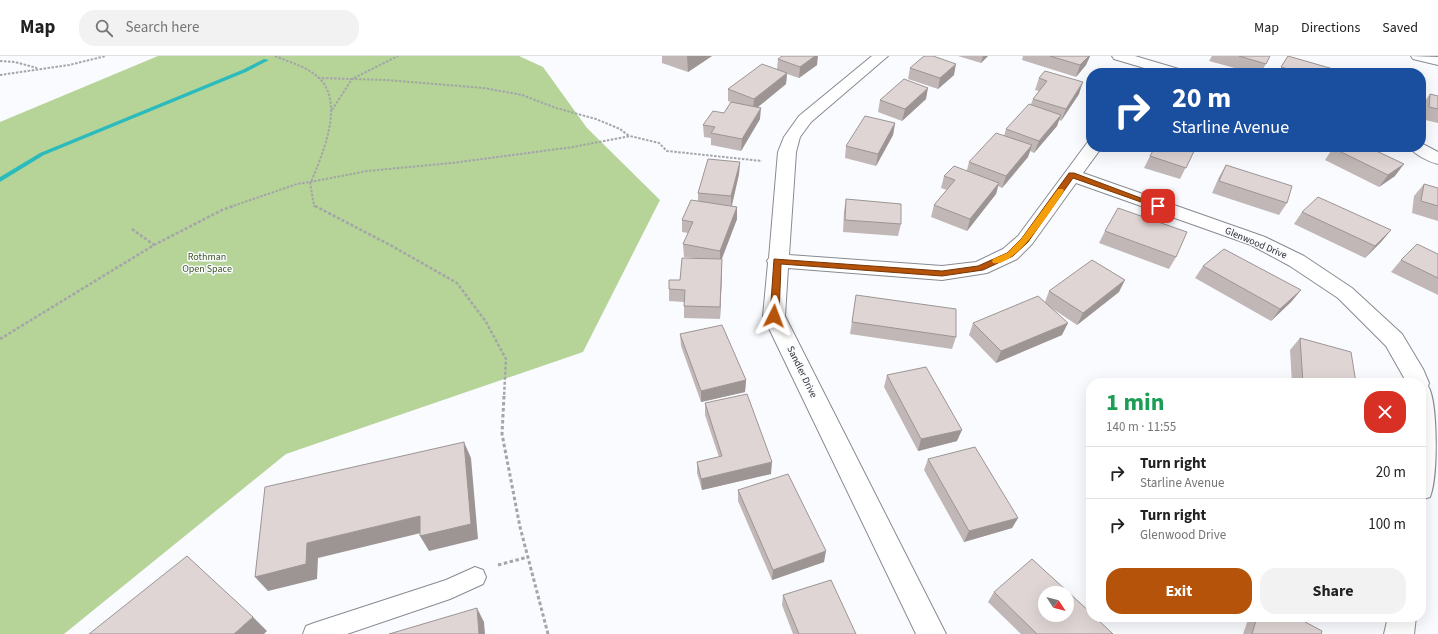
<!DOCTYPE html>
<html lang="en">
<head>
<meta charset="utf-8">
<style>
	body { margin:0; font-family:"Source Sans 3",sans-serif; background:#f2f2f2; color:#222; height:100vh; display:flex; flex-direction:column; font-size:15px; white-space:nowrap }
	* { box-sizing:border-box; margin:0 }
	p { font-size:13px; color:#767676 }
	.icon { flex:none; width:22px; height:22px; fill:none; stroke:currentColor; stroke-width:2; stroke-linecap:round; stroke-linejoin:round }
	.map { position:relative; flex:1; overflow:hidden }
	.drawer { position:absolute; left:1086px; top:322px; width:340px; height:244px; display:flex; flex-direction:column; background:#fff; border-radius:16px; box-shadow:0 4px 16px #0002 }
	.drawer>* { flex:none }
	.hud { position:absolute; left:1086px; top:12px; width:340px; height:84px; border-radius:16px; box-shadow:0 4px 16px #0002; background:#1a4fa0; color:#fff; overflow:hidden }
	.needle { width:26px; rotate:126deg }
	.controls { position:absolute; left:1038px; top:530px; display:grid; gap:8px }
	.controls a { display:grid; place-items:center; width:36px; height:36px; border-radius:50%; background:#fff; box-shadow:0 4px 16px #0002; font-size:20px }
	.pin { position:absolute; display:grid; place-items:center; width:34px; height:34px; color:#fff; margin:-17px; border-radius:8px; box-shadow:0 2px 6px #0006 }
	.me { position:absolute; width:44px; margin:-22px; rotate:3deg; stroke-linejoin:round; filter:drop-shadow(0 0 3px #0008) }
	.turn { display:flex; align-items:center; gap:14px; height:84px; padding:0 20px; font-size:18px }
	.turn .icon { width:52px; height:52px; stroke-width:2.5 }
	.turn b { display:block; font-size:28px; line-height:34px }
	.round { display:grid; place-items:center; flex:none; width:42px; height:42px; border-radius:16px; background:#f2f2f2 }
	.overview { display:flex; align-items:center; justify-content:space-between; height:68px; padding:0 20px }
	h1 { font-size:24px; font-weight:700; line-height:30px; color:#1e9e55 }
	.action { display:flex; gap:8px; margin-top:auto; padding:8px 20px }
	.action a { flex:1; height:46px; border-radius:16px; background:#b45309; color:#fff; font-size:16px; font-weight:700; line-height:46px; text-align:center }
	.action a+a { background:#f2f2f2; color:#222 }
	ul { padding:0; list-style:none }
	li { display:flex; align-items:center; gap:12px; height:52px; padding:0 20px; border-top:1px solid #e0e0e0 }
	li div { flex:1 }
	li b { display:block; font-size:15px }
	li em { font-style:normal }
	header { display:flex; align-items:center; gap:24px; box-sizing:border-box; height:56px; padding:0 20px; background:#fff; border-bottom:1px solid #e0e0e0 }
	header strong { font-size:19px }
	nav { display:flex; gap:22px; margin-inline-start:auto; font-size:14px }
	.search { width:280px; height:36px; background:#f2f2f2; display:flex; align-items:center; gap:10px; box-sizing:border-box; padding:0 14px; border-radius:16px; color:#767676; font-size:15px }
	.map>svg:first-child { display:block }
	.green { fill:#b6d398 }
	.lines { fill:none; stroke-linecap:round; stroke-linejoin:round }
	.stream { fill:#2cbbbc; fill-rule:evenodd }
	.service-casing { stroke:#878b91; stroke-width:2 }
	.minor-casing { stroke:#878b91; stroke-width:2 }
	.path-far2 { stroke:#a3a5a8; stroke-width:2; stroke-dasharray:2.5 1.5; stroke-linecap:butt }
	.path-far1 { stroke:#a3a5a8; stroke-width:2.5; stroke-dasharray:3 2; stroke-linecap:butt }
	.path { stroke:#a3a5a8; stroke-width:3; stroke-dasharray:3.5 2.5; stroke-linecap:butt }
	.service { fill:#fff; fill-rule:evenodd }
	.minor { fill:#fff; fill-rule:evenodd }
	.wall { fill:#c0b7b6 }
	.shaded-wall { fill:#9c9594 }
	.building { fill:#dfd5d4; stroke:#9c9594; fill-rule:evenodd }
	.route { fill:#b45309; stroke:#753606 }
	.slow { fill:#f59e0b }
	.labels { text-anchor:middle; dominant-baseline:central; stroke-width:3; stroke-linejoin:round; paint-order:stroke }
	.street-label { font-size:10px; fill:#2c2d30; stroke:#f9fbff }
	.park-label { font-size:10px; fill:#3f5720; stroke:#f9fbff }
</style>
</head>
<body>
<header>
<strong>Map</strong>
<div class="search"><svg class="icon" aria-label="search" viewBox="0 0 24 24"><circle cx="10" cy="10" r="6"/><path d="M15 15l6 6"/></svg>Search here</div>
<nav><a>Map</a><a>Directions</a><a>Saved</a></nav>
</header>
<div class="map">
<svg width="1438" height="578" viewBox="0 0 1438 578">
	<rect width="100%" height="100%" fill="#f9fbff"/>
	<polygon class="green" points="158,0 519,0 543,11 587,72 660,144 583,296 286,398 64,578 0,578 0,66"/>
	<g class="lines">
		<polygon class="stream" points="264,3 269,4 246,16 44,99 0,126 0,121 40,97 242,14"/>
		<defs>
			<polygon id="service" points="475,511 483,514 486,521 483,528 450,543 347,578 303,578 306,570 314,567 446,524"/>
			<g id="minor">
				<path d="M 872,0 L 888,0 L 811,66 L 800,81 L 796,96 L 789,199 L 942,210 L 976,206 L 1003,193 L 1018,180 L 1087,87 L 1091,86 L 1091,91 L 1102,91 L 1083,117 L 1265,181 L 1304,200 L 1352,232 L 1402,278 L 1423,313 L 1429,327 L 1428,330 C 1438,345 1438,422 1430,441 L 1421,444 L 1421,327 L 1407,327 L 1386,290 L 1338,242 L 1290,210 L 1251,189 L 1076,127 L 1032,188 L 1017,203 L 987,217 L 942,224 L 788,212 L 785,260 L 946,578 L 916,578 L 763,260 L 768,207 L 767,205 L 769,202 L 778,96 L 784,81 L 799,60 Z"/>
				<polygon points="1112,0 1135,0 1182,14 1185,17 1161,17 1114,3"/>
				<polygon points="1411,0 1438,1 1438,9 1413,3"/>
				<path d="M 1421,87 L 1438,96 L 1438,108 C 1429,106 1415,99 1409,91 L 1421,91 Z"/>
				<polygon points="1388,561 1416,561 1414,578 1384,578"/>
			</g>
		</defs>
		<use href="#service" class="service-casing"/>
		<use href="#minor" class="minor-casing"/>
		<g class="path-far2">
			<path d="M 275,0 C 291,7 309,11 321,24 C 344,50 322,99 311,126"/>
			<polyline points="0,5 15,6 37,12"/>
			<polyline points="0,19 69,9 106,0"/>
			<polyline points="318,22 352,23 398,0"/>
			<polyline points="332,54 352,23 386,24 484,32 522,39 556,52 596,63 620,73 629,80"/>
			<polyline points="310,126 367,115 452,107 573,91 630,80 659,87 667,95 762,105"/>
			<polyline points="230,151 297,128 310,126 314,150 317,151"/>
		</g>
		<g class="path-far1">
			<polyline points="315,150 392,190 457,227 486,266 506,303 504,341"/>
			<polyline points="132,173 154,189"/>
			<polyline points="0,283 154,189 222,154 233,150"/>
		</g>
		<g class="path">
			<polyline points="504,340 502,378 520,471 548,578"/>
			<polyline points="498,509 528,501"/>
		</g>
		<use href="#service" class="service"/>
		<use href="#minor" class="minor"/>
	</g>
	<g class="wall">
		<polygon points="662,0 712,0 688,16 662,7"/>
		<polygon points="958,0 988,0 981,7"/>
		<polygon points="1023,0 1090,0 1086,9 1076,21 1022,4"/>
		<polygon points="1212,0 1270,0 1261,17 1253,17 1209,5"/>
		<polygon points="1288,0 1347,17 1278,17"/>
		<polygon points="778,3 817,9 799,22 787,18 786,28 758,51 760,63 741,95 711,89 711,82 704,81 703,69 724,57 731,46 728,45 728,33 777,13"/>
		<polygon points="910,12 954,19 938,33 908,23"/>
		<polygon points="1045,15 1079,38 1061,65 1059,64 1057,70 1034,97 1030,95 1028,101 1002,132 998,130 996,138 967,175 931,161 934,149 947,134 941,132 944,120 967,114 969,106 1004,80 1006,73 1031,48 1033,43 1039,35 1035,34 1039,22"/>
		<polygon points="1430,38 1438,40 1438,67 1421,63 1422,49"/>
		<polygon points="926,43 902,65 878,56 880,44"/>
		<polygon points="895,67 893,79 876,110 845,102 846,90"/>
		<polygon points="1196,91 1180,123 1144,112 1150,100"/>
		<polygon points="1333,92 1395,120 1379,131 1325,104"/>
		<polygon points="740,106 739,118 732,150 737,151 737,163 722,203 722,215 720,263 684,262 684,246 669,245 669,233 680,224 694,202 684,201 683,188 688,177 682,176 682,164 698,145 698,137"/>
		<polygon points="1226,109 1287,147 1279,159 1212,137 1219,121"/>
		<polygon points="1424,128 1438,132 1438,165 1412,157 1414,140"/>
		<polygon points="846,143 901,168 898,180 843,176 844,155"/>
		<polygon points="1302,156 1391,174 1381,186 1365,202 1294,168"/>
		<polygon points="1105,175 1176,201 1169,213 1099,187"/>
		<polygon points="1438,198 1438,239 1391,216 1401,204"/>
		<polygon points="1203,210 1301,234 1291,246 1271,265 1195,222"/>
		<polygon points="1049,235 1119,236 1077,269 1050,251 1062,279 996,307 969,279 973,267 1045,246"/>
		<polygon points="856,239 956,281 952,293 850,278"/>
		<polygon points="680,278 746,324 745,336 701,346 681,290"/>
		<polygon points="1300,282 1356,327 1292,327 1290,294"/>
		<polygon points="887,319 957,385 918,395 884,331"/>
		<polygon points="705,347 771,418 702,434 697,417 697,406 719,401 705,359"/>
		<polygon points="928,403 1018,462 1012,472 964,486 924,414"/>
		<polygon points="738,434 824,506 772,524 738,445"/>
		<polygon points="994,536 1113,578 1021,578 988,546"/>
		<polygon points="783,539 856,578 793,578 782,549"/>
		<polygon points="1249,561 1296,561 1321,578 1243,578"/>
		<polygon points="1307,561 1314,561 1311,563"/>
	</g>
	<g class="shaded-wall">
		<polygon points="687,0 712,0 688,16"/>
		<polygon points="815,0 818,0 817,9 799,22 800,11"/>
		<polygon points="983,0 988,0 981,7"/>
		<polygon points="1089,0 1090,0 1086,9 1076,21 1080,9"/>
		<polygon points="956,8 954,19 938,33 940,22"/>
		<polygon points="787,17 786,28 753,55 754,43"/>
		<polygon points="1083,26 1079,38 1061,65 1066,53"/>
		<polygon points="928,32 926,43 902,65 905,53"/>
		<polygon points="761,52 760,63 741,95 742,83"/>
		<polygon points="1061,59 1057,70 1034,97 1039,85"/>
		<polygon points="895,67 893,79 876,110 878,98"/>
		<polygon points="1032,89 1028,101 1002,132 1006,120"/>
		<polygon points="740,106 739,118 731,152 731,140"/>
		<polygon points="1404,108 1395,120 1379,131 1388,119"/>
		<polygon points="999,127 996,138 967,175 970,163"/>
		<polygon points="737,151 737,163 720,207 720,195"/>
		<polygon points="1391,174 1381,186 1365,202 1375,190"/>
		<polygon points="722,203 722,215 720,263 720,251"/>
		<polygon points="1125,224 1119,236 1077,269 1083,257"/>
		<polygon points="1301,234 1291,246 1271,265 1280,253"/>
		<polygon points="1068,267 1062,279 996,307 1001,295"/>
		<polygon points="746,324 745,336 701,346 701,335"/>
		<polygon points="962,374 957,385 918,395 921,383"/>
		<polygon points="464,386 471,402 478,483 429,495 420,480"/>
		<polygon points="772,406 771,418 702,434 701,423"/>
		<polygon points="420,460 429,475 318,502 317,523 268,535 255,521 307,487"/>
		<polygon points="1018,462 1012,472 964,486 969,475"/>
		<polygon points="826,495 824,506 772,524 773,514"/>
		<polygon points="477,552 484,566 485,578 479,578"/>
		<polygon points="253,561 267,575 264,578 234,578"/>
	</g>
	<g class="building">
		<polygon points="782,0 815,0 800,11 778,3"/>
		<polygon points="924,0 933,0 956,8 940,22 910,12"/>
		<polygon points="1050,0 1089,0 1080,9"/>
		<polygon points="1239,0 1270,0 1266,8"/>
		<polygon points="1288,0 1347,17 1301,17 1281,11"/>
		<polygon points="762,8 787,17 754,43 728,33"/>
		<polygon points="1045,15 1083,26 1066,53 1033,43 1047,25 1039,22"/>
		<polygon points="904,23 928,32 905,53 880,44"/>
		<polygon points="1430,38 1438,40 1438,53 1429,51"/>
		<polygon points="731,46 761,52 742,83 711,77 715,71 703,69 713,55 724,57"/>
		<polygon points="1029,48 1061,59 1039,85 1006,73"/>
		<polygon points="865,60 895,67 878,98 846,90"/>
		<polygon points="996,77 1032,89 1006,120 969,106"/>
		<polygon points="1155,91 1196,91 1186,112 1150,100"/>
		<polygon points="1335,91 1368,91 1404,108 1388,119 1333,92"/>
		<polygon points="708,103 740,106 731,140 698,137"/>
		<polygon points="1226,109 1292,130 1287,147 1219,125"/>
		<polygon points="954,110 999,127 970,163 934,149 955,124 944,120"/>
		<polygon points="1424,128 1438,132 1438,150 1421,145"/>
		<polygon points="1318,141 1391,174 1375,190 1302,156"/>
		<polygon points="846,143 901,148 901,168 845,164"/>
		<polygon points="691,144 737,151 720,195 683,188 693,166 682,164"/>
		<polygon points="1118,152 1187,176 1176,201 1105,175"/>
		<polygon points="1417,188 1438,198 1438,222 1401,204"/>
		<polygon points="1224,193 1301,234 1280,253 1203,210"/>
		<polygon points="682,202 722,203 720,251 684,250 685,234 669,233 669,224 680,224"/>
		<polygon points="1092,204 1125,224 1083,257 1049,235"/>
		<polygon points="856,239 956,253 956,281 852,266"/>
		<polygon points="1038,240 1068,267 1001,295 973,267"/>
		<polygon points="722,269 746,324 701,335 680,278"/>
		<polygon points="1300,282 1351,296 1356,327 1303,327"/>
		<polygon points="926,311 962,374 921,383 887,319"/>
		<polygon points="747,338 772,406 701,423 697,406 722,400 705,347"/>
		<polygon points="464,386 471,468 420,480 420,460 307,487 306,508 255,521 265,431"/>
		<polygon points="975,391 1018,462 969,475 928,403"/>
		<polygon points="788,418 826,495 773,514 738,434"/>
		<polygon points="187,500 253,561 234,578 89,578"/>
		<path d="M 1032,503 L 1091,557 L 1091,561 L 1095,561 L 1113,578 L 1037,578 L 994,536 ZM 1045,537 L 1067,537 L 1067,559 L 1045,559 Z"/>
		<polygon points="831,524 856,578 799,578 783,539"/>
		<polygon points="477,552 479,578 389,578"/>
		<polygon points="1257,561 1296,561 1322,575 1321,578 1252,578"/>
	</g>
	<polygon class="route" points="1069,117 1074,117 1162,150 1161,151 1155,151 1073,122 1028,186 1013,200 983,214 942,220 781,208 779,260 774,263 770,260 774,203 942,215 978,210 1007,197 1022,182"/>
	<path class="slow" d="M 1058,133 L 1063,133 L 1064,135 C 1053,151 1016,212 993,207 L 992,205 L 993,203 L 1007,197 L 1022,182 Z"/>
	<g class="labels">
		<g class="street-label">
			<text transform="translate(1256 187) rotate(23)">Glenwood Drive</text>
			<text transform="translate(802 316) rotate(64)">Sandler Drive</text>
		</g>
		<g class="park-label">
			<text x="207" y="201">Rothman<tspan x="207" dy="12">Open Space</tspan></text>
		</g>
	</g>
</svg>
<div class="controls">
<a><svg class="needle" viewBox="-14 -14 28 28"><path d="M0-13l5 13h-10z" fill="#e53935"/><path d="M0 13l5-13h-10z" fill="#767676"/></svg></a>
</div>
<div class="pin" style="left:1158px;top:150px;background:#d93025"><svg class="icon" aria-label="arrive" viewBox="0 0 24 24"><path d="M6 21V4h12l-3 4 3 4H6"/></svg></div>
<svg class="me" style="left:774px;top:260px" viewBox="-20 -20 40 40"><path d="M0-17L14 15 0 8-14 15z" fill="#b45309" stroke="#fff" stroke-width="4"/></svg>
<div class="hud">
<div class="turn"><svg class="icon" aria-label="right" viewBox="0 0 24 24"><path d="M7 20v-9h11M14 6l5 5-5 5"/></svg><div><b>20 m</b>Starline Avenue</div></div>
</div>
<section class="drawer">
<div class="overview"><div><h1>1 min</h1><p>140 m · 11:55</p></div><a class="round" style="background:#d93025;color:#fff"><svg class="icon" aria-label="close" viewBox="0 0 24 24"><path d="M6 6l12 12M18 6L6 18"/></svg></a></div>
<ul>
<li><svg class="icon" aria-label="right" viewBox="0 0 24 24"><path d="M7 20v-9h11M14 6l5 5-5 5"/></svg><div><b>Turn right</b><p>Starline Avenue</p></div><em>20 m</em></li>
<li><svg class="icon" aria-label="right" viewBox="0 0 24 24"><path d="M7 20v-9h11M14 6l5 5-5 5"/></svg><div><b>Turn right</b><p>Glenwood Drive</p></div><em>100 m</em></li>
</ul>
<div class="action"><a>Exit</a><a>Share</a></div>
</section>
</div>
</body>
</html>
